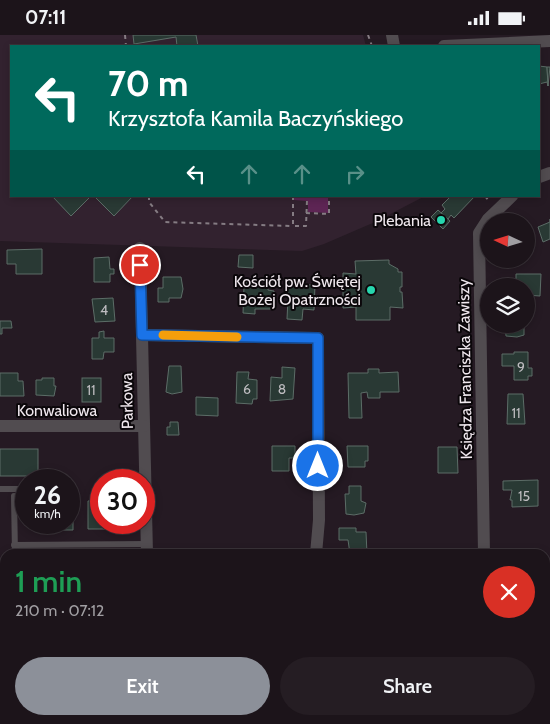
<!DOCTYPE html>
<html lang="en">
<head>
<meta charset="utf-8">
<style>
	body { margin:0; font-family:Cabin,sans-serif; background:#251d23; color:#f1f3f6; height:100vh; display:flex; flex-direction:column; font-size:19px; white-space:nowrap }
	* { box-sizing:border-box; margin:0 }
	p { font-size:16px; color:#a09ea2 }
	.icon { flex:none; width:28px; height:28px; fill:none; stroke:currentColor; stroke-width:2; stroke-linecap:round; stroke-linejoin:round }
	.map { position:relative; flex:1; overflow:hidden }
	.panel { position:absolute; left:0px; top:514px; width:550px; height:176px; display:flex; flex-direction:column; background:#1c141a; border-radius:15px 15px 0 0; box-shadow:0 2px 8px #0003,0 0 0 1px #3a3339 }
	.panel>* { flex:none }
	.hud { position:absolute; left:10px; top:10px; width:530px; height:152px; border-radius:0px; box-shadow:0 2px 8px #0003,0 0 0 1px #3a3339; background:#00695c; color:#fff; overflow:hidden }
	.needle { width:32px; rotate:274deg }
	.controls { position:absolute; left:480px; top:178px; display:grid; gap:10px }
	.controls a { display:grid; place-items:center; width:55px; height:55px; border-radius:50%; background:#1c141a; box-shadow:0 2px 8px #0003,0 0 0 1px #3a3339; font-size:25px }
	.speed { position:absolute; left:15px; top:434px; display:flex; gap:10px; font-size:25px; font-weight:700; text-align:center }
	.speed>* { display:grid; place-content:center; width:65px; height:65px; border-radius:50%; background:#1c141a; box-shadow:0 2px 8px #0003,0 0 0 1px #3a3339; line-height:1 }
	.speed small { font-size:12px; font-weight:400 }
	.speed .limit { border:8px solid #d22; background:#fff; color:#111 }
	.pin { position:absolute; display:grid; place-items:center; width:42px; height:42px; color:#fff; margin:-21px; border:2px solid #fff; border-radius:50%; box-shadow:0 1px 5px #0007 }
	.me { position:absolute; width:55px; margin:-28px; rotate:0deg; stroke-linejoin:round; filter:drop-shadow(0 0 4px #0008) }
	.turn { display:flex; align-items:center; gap:18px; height:105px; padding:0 15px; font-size:22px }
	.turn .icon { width:65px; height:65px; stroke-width:2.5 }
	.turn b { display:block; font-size:35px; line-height:42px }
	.lanes { display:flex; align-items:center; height:48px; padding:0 15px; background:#0003; justify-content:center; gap:25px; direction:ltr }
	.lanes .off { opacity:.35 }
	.round { display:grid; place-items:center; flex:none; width:52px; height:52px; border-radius:26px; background:#251d23 }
	.headline { display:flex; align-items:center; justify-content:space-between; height:85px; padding:0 15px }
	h1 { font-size:30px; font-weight:600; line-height:38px; color:#1e9e55 }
	.button { display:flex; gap:10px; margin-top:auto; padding:10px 15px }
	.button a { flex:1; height:58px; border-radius:30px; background:#8c9099; color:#fff; font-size:20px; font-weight:600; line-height:58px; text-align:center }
	.button a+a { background:#251d23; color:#f1f3f6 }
	.status { display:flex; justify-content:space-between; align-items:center; height:35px; padding:0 25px; background:#1c141a; direction:ltr }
	.status svg { height:14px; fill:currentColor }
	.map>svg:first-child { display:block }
	.built { fill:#32222f }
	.green { fill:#5d2554 }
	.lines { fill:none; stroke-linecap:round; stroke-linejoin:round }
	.stream { stroke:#864179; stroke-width:4 }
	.building { fill:#293934; stroke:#5c6d67 }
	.path { stroke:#857c83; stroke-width:2; stroke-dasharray:4 4; stroke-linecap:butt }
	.service { stroke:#514c50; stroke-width:6 }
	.minor { stroke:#514c50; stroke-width:12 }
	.route-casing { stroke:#114b97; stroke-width:12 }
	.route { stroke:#1a73e8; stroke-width:9 }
	.slow { stroke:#f59e0b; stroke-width:9 }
	.poi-dot { fill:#27d5ad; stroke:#0b070a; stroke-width:2 }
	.labels { text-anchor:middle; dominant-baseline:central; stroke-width:4; stroke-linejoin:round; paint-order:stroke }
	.number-label { font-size:14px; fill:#bebcc0 }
	.poi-label { font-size:16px; fill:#f0e8ee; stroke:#0b070a; text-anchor:end }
	.street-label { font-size:16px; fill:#f0e8ee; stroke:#0b070a }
</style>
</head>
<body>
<div class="status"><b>07:11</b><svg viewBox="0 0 49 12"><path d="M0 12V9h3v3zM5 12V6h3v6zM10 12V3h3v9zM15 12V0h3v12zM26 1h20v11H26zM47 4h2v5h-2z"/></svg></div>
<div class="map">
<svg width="550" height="689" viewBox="0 0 550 689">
	<rect width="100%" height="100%" fill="#251a23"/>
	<polygon class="built" points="0,0 363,0 366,11 11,11 11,161 425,161 375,187 324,209 302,216 0,206"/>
	<polygon class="green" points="294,161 328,161 328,178 308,177 308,166 294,165"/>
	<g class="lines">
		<g class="stream">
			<polyline points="0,684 5,684"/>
			<polyline points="489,685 495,689"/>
		</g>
	</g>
	<g class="building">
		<polygon points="133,0 196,0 198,11 177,11 176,2 134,9"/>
		<polygon points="539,31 547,32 548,51 547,47 539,49"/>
		<polygon points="547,32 550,32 548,51"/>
		<polygon points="52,161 91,161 71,181"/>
		<polygon points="94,161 133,161 114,181"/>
		<polygon points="451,161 475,161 454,183 451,180 448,184 441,178 445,174 442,170"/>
		<polygon points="438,175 450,186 443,194 431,182"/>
		<polygon points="550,184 550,204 543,207 538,192 550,187"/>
		<polygon points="42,214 42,239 16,239 16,229 7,229 7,215"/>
		<polygon points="239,220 253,220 253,233 238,232"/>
		<polygon points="109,222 110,234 114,234 114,239 110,239 110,247 94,247 94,223"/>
		<polygon points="389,225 389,229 398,234 398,237 402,237 402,252 400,252 400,257 402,257 403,273 390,272 390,285 356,285 356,272 343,273 343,238 356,239 355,226"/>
		<polygon points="516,239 541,239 540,261 526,260 525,249 516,249"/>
		<polygon points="163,242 181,242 183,254 181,263 169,263 169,267 158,267 158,253 163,253"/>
		<polygon points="289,244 304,245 304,250 315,250 314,275 303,274 302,285 287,284"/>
		<polygon points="246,247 255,248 255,251 268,252 268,255 274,256 273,274 255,274 255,279 243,278 244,251 246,251"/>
		<polygon points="113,263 115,286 95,287 92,264"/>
		<polygon points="0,286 11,286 12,293 2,293 2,299 0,299"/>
		<polygon points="505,289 524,289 524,300 517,302 506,301"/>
		<polygon points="104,296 104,303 114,303 114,317 104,317 103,324 92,324 92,303 99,303 99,297"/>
		<polygon points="514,317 528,317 528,333 532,333 532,341 528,341 528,345 514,345 514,331 502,331 502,319 514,319"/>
		<polygon points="169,331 181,331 182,357 172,359 166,357"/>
		<polygon points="282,332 295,333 293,364 270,366 271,342 282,343"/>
		<polygon points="368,334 379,334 379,338 398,337 399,357 380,357 380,363 368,363 367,357 361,358 362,383 349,383 348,338 368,338"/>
		<polygon points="237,337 249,337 248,344 257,345 257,364 253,364 252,369 236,368"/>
		<polygon points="0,338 18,338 18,346 23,346 24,361 0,361"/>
		<polygon points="42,343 54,343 54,351 56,351 54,361 36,360 36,345 42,345"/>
		<rect x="82" y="343" width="19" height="24"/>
		<polygon points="508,359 523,359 525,389 507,389"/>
		<polygon points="196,362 218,363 218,381 196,380"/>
		<polygon points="170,387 178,387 179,400 167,400 167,392 170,392"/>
		<polygon points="272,411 295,411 295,423 289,423 289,436 272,436"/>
		<polygon points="347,411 368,411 368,426 365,426 365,432 348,432"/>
		<polygon points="438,412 457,412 458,438 438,438"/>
		<rect x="0" y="414" width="38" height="27"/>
		<polygon points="538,445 538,471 512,472 512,465 510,465 512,455 503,455 503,446"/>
		<polygon points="349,451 361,451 361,466 366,468 364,478 354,480 346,479 345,459 349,459"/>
		<polygon points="101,465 101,488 126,488 126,494 88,494 88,466"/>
		<polygon points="69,466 73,466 73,495 35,495 35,488 69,488"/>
		<polygon points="339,493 356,493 356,497 366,497 367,519 350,519 348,505 339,505"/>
		<polygon points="0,610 5,610 5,634 0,635"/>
	</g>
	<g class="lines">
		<g class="path">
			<polyline points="125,0 126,11"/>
			<polyline points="368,0 372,11"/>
			<polyline points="149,161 149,167 165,187 293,191"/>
			<polyline points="293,161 293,191 306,191 307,165"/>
			<polyline points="485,161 490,167"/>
			<polyline points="306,178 329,179 329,161"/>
		</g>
		<g class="service">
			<polyline points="0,454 26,454"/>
			<polyline points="14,461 15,519"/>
			<polyline points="14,510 147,509"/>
		</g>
		<g class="minor">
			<polyline points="392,0 394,11"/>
			<polyline points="444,11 550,6"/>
			<polyline points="539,142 550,138"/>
			<polyline points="140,213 147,519"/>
			<polyline points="142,300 318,303 319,485 316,519"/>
			<polyline points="0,391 144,391"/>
			<polyline points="484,519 479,198 488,184 512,161"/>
		</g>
	</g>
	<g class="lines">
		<defs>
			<polyline id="route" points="140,230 142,300 318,303 318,431"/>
		</defs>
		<use href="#route" class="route-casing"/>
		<use href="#route" class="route"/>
		<polyline class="slow" points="163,300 237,302"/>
	</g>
	<g class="poi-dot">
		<circle cx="441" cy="185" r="5"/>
		<circle cx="371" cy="255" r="5"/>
	</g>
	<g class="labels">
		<g class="number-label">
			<text x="104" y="275">4</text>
			<text x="521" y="332">9</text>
			<text x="247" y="354">6</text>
			<text x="282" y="354">8</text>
			<text x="91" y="355">11</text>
			<text x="516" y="378">11</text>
			<text x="524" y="461">15</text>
		</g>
		<g class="poi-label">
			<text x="431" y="185">Plebania</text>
			<text x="361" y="246">Kościół pw. Świętej<tspan x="361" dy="18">Bożej Opatrzności</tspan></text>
		</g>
		<g class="street-label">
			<text transform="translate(465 334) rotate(-91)">Księdza Franciszka Zawiszy</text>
			<text transform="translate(127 366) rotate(-91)">Parkowa</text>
			<text x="57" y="375">Konwaliowa</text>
		</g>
	</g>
</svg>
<div class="controls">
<a><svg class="needle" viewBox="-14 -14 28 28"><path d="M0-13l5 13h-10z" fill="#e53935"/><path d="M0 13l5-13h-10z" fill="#a09ea2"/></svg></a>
<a><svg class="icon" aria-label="layers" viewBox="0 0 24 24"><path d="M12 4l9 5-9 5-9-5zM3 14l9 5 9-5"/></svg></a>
</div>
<div class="speed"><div>26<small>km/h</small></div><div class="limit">30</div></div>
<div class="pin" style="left:140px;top:230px;background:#d93025"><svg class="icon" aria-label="arrive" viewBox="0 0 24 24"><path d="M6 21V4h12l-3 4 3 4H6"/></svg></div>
<svg class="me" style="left:318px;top:431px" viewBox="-20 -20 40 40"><circle r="17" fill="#1a73e8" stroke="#fff" stroke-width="3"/><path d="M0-11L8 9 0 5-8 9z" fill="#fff"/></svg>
<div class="hud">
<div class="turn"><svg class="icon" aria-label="left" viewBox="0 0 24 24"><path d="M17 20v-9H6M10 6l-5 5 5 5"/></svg><div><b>70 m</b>Krzysztofa Kamila Baczyńskiego</div></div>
<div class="lanes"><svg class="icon" aria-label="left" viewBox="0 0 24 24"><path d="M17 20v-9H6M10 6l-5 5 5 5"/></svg><svg class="icon off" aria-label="ahead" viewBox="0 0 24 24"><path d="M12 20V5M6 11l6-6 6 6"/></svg><svg class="icon off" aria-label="ahead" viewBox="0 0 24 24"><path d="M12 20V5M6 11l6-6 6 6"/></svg><svg class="icon off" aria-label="right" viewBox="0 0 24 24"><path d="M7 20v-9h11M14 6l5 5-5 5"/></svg></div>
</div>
<section class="panel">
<div class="headline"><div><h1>1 min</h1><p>210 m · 07:12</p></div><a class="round" style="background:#d93025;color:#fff"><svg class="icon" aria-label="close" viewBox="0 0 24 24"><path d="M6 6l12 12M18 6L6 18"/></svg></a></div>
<div class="button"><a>Exit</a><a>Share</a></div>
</section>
</div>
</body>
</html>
